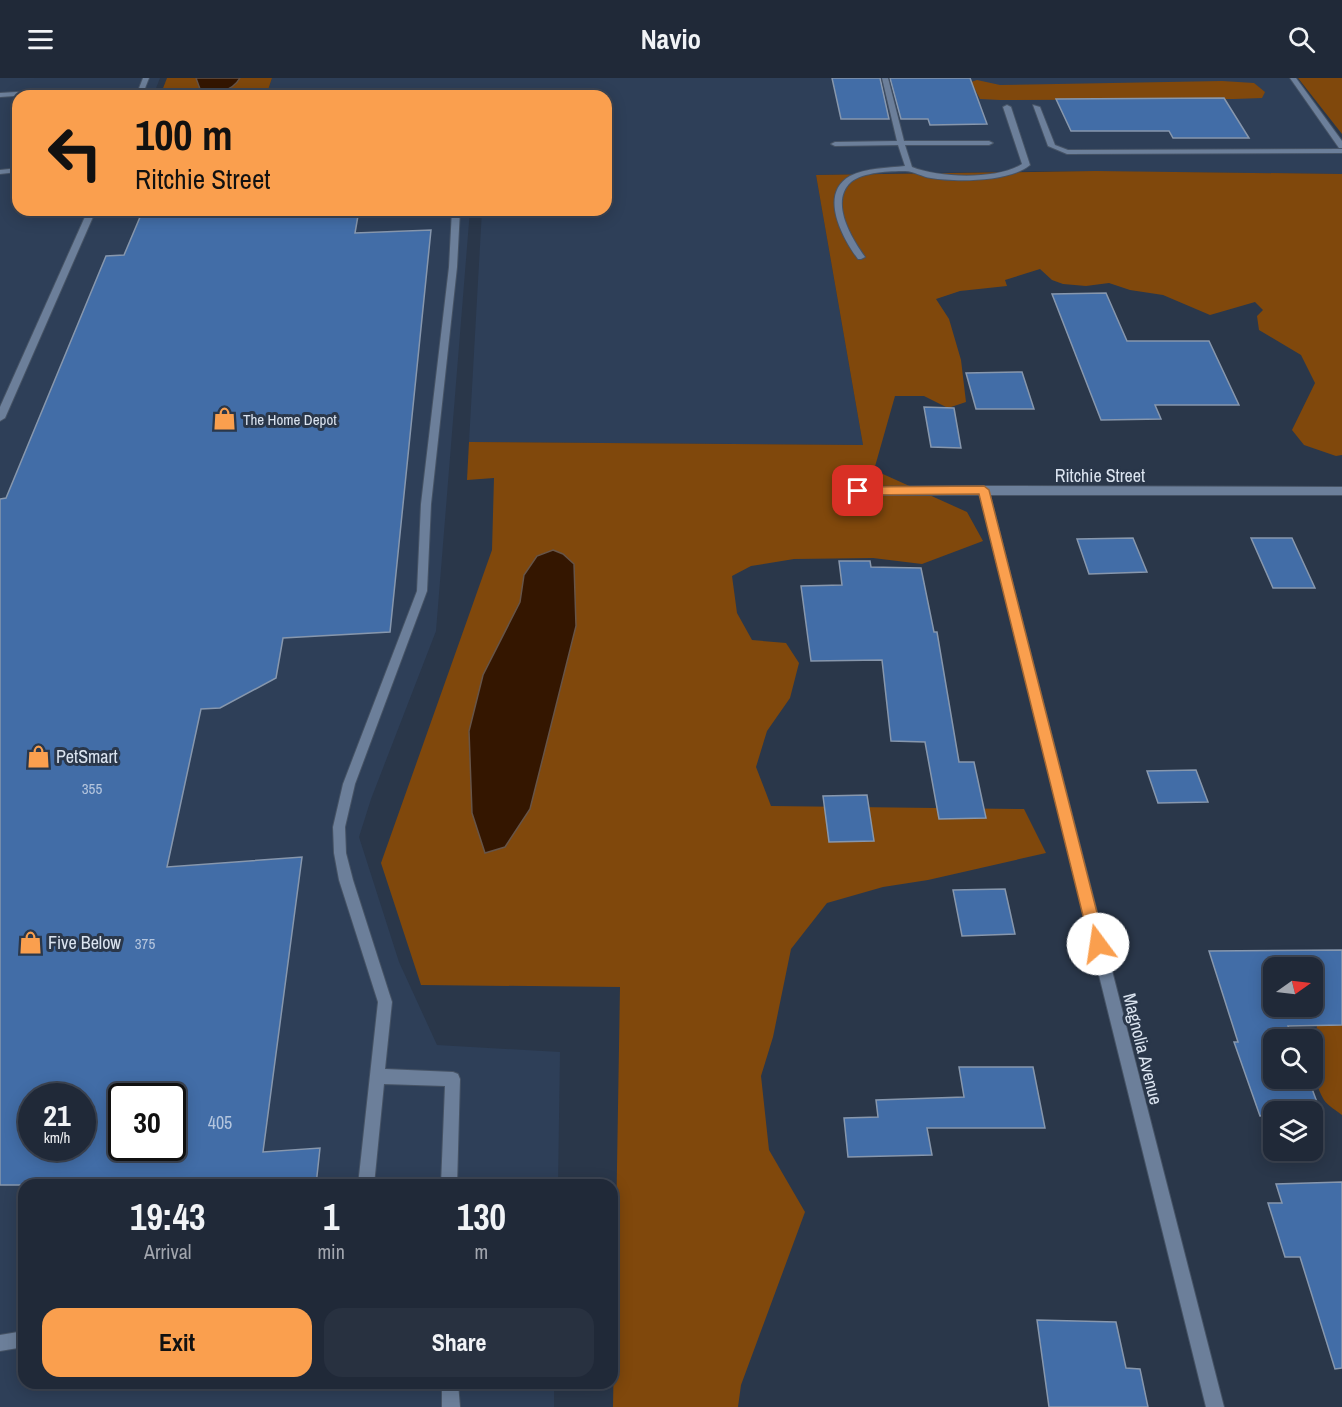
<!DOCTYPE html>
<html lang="en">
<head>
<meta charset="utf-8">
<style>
	body { margin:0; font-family:"Archivo Narrow",sans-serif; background:#283140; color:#f1f3f6; height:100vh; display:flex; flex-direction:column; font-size:22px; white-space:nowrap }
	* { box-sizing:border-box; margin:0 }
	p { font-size:20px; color:#a2a6ae }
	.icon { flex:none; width:33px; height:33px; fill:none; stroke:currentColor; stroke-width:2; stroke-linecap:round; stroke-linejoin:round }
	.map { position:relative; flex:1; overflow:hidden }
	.side { position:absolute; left:18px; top:1101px; width:600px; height:210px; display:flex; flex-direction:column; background:#202938; border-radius:18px; box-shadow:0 3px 15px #0003,0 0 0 2px #3d4553 }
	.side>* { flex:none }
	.guide { position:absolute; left:12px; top:12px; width:600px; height:126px; border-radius:18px; box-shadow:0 3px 15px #0003,0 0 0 2px #3d4553; background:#fa9f4e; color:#111; overflow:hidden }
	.needle { width:39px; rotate:76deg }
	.fabs { position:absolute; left:1263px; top:879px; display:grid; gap:12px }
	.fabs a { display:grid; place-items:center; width:60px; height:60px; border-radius:12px; background:#202938; box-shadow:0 3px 15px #0003,0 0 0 2px #3d4553; font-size:30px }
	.speed { position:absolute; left:18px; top:1005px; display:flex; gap:12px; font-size:30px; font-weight:700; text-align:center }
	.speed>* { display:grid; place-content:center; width:78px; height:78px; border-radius:50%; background:#202938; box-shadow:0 3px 15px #0003,0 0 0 2px #3d4553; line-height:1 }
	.speed small { font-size:15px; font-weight:400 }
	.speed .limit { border:3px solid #111; border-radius:9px; background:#fff; color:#111 }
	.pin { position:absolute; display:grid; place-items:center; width:51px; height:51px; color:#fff; margin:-26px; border-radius:12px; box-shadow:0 3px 9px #0006 }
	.me { position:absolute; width:66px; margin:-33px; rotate:346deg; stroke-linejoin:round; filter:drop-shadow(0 0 4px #0008) }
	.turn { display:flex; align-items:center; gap:21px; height:126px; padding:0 24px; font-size:27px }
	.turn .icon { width:78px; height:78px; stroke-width:2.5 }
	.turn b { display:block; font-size:42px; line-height:51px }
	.eta { display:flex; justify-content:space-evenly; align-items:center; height:102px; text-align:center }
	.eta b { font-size:36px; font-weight:700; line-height:42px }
	.cta { display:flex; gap:12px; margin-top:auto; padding:12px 24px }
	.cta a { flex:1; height:69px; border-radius:18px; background:#fa9f4e; color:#111; font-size:24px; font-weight:700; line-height:69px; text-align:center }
	.cta a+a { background:#283140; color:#f1f3f6 }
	header { display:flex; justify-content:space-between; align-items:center; height:78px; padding:0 24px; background:#202938; font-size:27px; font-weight:700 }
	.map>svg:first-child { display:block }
	.built { fill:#2e3f58; fill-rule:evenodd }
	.green { fill:#80480c }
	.water { fill:#341600; stroke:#665448; stroke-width:1.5 }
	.building { fill:#426da7; stroke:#8797ad; stroke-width:1.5; fill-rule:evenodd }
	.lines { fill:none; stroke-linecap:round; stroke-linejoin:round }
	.service-casing { stroke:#465365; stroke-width:2 }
	.minor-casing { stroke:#465365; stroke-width:2 }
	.service { fill:#6c7f9a; fill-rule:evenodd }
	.minor { fill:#6c7f9a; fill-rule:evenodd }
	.route { fill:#fa9f4e; stroke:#a26733; stroke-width:1.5 }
	.labels { text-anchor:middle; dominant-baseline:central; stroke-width:6; stroke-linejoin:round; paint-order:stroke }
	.far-poi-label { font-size:15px; fill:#dbe4f0; stroke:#2a374a; text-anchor:start }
	.number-label { font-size:15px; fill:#b5c6de }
	.street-label { font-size:18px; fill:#dbe4f0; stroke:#2a374a }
	.poi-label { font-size:18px; fill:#dbe4f0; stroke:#2a374a; text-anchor:start }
	.near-number-label { font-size:18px; fill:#b5c6de }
</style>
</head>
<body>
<header><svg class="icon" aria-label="menu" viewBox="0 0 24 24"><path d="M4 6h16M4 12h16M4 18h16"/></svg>Navio<svg class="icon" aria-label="search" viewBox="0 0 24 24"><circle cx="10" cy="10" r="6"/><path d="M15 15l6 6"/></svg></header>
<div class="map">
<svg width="1342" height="1329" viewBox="0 0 1342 1329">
	<rect width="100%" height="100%" fill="#2a374a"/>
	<g class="built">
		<path d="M 0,0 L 160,0 L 153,18 L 18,18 L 18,132 L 470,132 L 436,553 L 371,721 L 359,759 L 399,884 L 437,967 L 560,974 L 558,1107 L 24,1107 L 24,1305 L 554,1305 L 554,1329 L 0,1329 ZM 32,1018 L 82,1018 L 82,1070 L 32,1070 ZM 122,1018 L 172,1018 L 172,1070 L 122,1070 Z"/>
		<polygon points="272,0 1293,0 1342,68 1342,96 1038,93 816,97 863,367 469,364 482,132 606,132 606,18 266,18"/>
	</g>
	<g class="green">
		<polygon points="167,0 272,0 266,18 160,18"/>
		<polygon points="1298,0 1342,0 1342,56"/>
		<polygon points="977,2 1000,7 1222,3 1254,5 1265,14 1262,20 1234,21 1000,22 980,21 971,4"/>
		<polygon points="1096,93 1342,96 1342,377 1336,378 1304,367 1292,352 1315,305 1301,277 1259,252 1257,238 1263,232 1255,224 1210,237 1163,217 1130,212 1109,205 1086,208 1063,206 1052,202 1040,191 1005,202 1007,208 960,213 936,221 949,241 961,282 966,324 948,330 924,318 895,318 874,392 967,434 983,463 922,486 873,480 794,481 751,488 732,498 737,535 752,562 786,565 799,585 790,620 767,653 756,689 771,728 1024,731 1046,775 928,802 883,809 827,825 791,871 773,959 761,998 769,1072 805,1134 741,1307 738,1329 613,1329 620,909 421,907 381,785 492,472 494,400 467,402 469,364 863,367 816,97"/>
		<path d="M 1342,879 L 1342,1037 C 1337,1033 1328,1028 1324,1022 C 1297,975 1325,925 1342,879 Z"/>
	</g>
	<g class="water">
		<path d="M 196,0 L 240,0 C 232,14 214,17 200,11 Z"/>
		<polygon points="553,472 563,476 574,486 576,548 530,731 505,769 485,775 472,735 469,653 483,597 520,524 524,497 537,478"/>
	</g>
	<g class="building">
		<polygon points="832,0 880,0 889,41 841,41"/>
		<polygon points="890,0 970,0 987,46 930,47 928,41 901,41"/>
		<polygon points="1224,20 1249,60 1173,60 1169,53 1071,53 1056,21"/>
		<path d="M 143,132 L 359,132 L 355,155 L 431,152 L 390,554 L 283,560 L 276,600 L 220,630 L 201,631 L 167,789 L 302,779 L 263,1074 L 320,1070 L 316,1107 L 0,1107 L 0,421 L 6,420 L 106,178 L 124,177 ZM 32,1018 L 82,1018 L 82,1070 L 32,1070 ZM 122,1018 L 172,1018 L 172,1070 L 122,1070 Z"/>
		<polygon points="1106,215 1127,263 1209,263 1239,327 1155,327 1161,341 1101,342 1052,216"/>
		<polygon points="1022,294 1034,331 976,331 966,295"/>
		<polygon points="924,329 954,330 961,370 931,369"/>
		<polygon points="1133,460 1147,494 1089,496 1077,461"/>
		<polygon points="1251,460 1292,460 1315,510 1273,510"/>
		<polygon points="839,483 870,483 871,489 921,490 934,554 937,554 959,684 974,684 986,740 939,741 925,664 891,663 882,582 811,583 801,508 842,507"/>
		<polygon points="1196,692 1208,724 1158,725 1147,693"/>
		<polygon points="867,717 874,763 829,764 823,718"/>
		<polygon points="1005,811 1015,856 962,858 953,812"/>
		<path d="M 1342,872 L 1342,947 L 1288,948 L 1293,962 L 1274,962 L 1274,1000 L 1308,1000 L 1321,1035 L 1274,1034 L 1274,1037 L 1260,1038 L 1234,964 L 1238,964 L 1209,873 ZM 1274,890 L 1312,890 L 1312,928 L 1274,928 Z"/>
		<polygon points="959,989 1033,989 1045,1050 927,1050 932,1077 848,1079 844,1040 878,1039 876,1022 964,1019"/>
		<polygon points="1342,1104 1342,1290 1335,1291 1300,1179 1285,1179 1268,1125 1282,1125 1276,1106"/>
		<polygon points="1037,1242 1116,1244 1126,1290 1140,1291 1148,1329 1049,1329"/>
	</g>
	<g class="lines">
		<defs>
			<g id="service">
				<polygon points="143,0 149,0 142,18 136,18"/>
				<path d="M 882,0 L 888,0 L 904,63 L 989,63 L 993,65 L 989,67 L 905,67 L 912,89 C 939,100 997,102 1022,86 L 1003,29 L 1007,27 L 1011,29 L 1030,87 C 1010,104 956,104 931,100 C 922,99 914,93 905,93 C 890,93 863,94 851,104 C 829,124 852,161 865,179 L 861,181 L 858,181 C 843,161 818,116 850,98 C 866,90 887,90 905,88 L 898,67 L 835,68 L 831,66 L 835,64 L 897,63 Z"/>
				<polygon points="48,12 51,14 49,18 43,18 43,16 0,19 0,15"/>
				<polygon points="1033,27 1040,29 1055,67 1068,72 1342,71 1342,75 1067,76 1048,68"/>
				<polygon points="18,90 18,94 0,96 0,92"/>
				<polygon points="88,132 96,132 5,340 0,343 0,329"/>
				<polygon points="452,132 460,132 457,189 431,426 427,513 355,706 345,749 346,775 353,802 392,924 385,991 453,994 458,996 460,1001 457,1107 441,1107 445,1008 384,1006 374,1107 358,1107 378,924 339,802 334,775 333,749 343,706 417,513 421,426 449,189"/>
				<polygon points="24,1253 24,1269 0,1273 0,1257"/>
				<polygon points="442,1305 458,1305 460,1329 442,1329"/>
			</g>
			<g id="minor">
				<polygon points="1290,0 1296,0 1342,63 1342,70 1339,70"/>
				<polygon points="984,408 1342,409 1342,417 990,417 1224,1329 1206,1329 980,417 858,417 853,413 858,409"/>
			</g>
		</defs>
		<use href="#service" class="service-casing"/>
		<use href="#minor" class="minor-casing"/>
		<use href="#service" class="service"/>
		<use href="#minor" class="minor"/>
	</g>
	<polygon class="route" points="984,408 989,412 1105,866 1103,871 1098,873 1092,871 1090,866 979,416 858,417 852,413 858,409"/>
	<defs>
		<symbol id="shop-bare" viewBox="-9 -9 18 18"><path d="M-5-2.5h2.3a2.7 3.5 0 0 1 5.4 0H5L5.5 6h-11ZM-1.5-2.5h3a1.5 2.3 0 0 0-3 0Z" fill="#fa9f4e" stroke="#2a374a" stroke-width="2.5" paint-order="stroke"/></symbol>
	</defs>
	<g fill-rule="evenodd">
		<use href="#shop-bare" x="208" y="324" width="33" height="33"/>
		<use href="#shop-bare" x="22" y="662" width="33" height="33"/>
		<use href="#shop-bare" x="14" y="848" width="33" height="33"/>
	</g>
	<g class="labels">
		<g class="far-poi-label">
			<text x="243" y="341">The Home Depot</text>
		</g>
		<g class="number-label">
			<text x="92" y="710">355</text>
			<text x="145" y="865">375</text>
		</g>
		<g class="street-label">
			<text x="1100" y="397">Ritchie Street</text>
			<text transform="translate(1143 971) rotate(76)">Magnolia Avenue</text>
		</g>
		<g class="poi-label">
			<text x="56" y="678">PetSmart</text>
			<text x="48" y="864">Five Below</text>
		</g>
		<g class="near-number-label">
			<text x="220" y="1044">405</text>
		</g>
	</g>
</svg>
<div class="fabs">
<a><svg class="needle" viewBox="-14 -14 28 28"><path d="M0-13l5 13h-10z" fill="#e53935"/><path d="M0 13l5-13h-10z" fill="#a2a6ae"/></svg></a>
<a><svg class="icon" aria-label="search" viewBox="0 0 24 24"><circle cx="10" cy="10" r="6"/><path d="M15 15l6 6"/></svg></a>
<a><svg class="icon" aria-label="layers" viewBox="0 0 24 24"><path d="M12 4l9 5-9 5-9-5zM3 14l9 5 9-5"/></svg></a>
</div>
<div class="speed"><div>21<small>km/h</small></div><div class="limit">30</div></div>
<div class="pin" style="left:858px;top:413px;background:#d93025"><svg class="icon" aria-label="arrive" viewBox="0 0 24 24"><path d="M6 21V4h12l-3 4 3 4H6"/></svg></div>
<svg class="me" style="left:1098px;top:866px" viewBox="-20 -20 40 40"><circle r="19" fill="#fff"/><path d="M0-13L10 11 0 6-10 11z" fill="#fa9f4e"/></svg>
<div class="guide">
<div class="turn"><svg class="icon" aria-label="left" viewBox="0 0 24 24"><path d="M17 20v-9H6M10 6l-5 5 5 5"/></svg><div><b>100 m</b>Ritchie Street</div></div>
</div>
<section class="side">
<div class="eta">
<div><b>19:43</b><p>Arrival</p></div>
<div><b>1</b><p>min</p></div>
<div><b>130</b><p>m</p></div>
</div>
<div class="cta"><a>Exit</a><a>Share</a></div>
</section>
</div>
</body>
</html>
